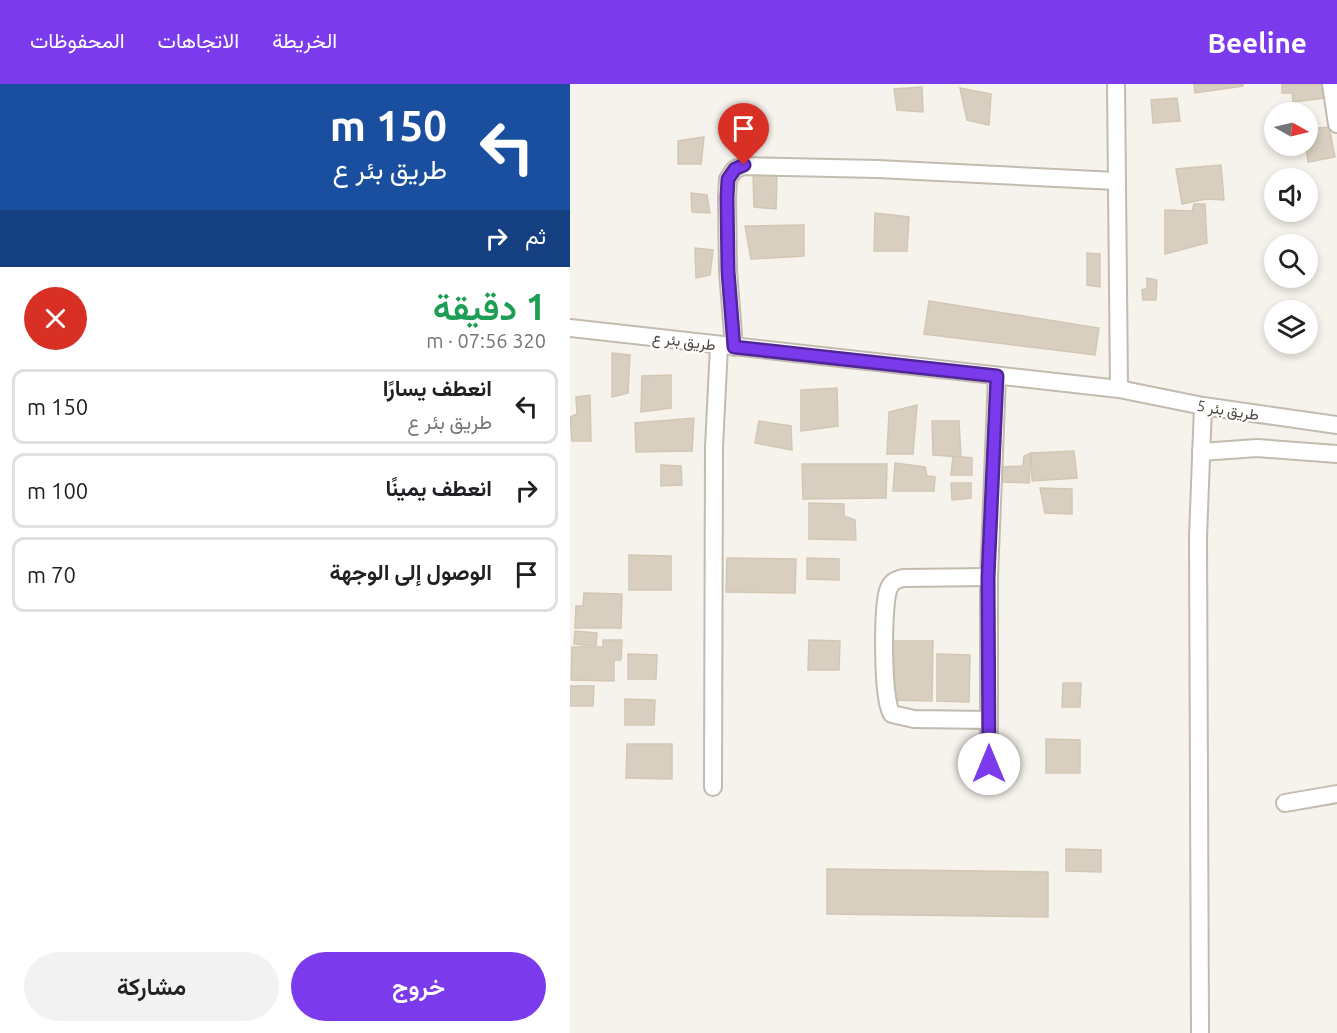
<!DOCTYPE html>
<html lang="ar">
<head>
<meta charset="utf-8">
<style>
	body { margin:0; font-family:Ubuntu,Vazirmatn,sans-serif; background:#f2f2f2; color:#202124; direction:rtl; height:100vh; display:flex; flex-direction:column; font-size:22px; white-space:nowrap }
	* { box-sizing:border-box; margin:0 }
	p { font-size:20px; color:#757577 }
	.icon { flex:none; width:33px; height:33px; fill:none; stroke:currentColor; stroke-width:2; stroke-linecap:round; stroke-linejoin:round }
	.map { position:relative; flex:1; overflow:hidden; direction:ltr }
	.drawer { display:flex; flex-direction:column; background:#fff; width:570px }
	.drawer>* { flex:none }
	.top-card { background:#1a4fa0; color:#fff; overflow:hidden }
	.needle { width:39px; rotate:98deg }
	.controls { position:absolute; left:694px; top:18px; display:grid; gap:12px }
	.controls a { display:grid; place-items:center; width:54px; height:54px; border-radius:50%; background:#fff; box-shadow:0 3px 9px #0003; font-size:30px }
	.pin { position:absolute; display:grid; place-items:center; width:51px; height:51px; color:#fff; margin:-62px -26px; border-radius:50% 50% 50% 0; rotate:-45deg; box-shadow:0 0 6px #0007 }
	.pin .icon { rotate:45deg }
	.me { position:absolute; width:66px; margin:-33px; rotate:0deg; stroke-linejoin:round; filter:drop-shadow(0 0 4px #0008) }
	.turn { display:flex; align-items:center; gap:21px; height:126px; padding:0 24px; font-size:27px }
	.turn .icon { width:78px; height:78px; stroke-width:2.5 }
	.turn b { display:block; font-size:42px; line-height:51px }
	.then { display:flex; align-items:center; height:57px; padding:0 24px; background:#0003; gap:12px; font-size:22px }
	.round { display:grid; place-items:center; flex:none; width:63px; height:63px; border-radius:32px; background:#f2f2f2 }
	.headline { display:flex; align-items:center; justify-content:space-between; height:102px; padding:0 24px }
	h1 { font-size:36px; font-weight:600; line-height:45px; color:#1e9e55 }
	.primary-button { display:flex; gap:12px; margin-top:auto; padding:12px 24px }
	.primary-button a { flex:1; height:69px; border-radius:36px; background:#7c3aed; color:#fff; font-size:24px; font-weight:600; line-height:69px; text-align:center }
	.primary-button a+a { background:#f2f2f2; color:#202124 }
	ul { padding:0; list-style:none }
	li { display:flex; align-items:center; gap:18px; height:75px; margin:0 12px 9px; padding:0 12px; border:3px solid #e0e0e0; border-radius:12px }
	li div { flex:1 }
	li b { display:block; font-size:22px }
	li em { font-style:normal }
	header { display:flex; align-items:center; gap:36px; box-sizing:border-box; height:84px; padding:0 30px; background:#7c3aed; color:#fff }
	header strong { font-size:28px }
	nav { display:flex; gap:33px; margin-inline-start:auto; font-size:21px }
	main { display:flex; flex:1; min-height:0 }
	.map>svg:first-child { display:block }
	.building { fill:#d8cfc1; stroke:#d3c7b4; stroke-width:1.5 }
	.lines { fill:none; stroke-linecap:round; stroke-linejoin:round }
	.minor-casing { stroke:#c2bbae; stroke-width:20 }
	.minor { stroke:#fff; stroke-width:16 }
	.route-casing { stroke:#51269a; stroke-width:15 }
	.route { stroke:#7c3aed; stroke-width:10 }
	.labels { text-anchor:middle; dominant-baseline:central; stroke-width:4.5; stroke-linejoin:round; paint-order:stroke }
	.street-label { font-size:15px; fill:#4b4439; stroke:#fff }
</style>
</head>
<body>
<header>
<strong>Beeline</strong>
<nav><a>الخريطة</a><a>الاتجاهات</a><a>المحفوظات</a></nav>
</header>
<main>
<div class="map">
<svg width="767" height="949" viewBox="0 0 767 949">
	<rect width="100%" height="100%" fill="#f6f3ec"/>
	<g class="building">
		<polygon points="624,0 673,0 673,2 625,9"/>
		<polygon points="712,0 755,0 756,14 723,18 722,9 712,9"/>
		<polygon points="352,3 353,28 327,26 324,5"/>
		<polygon points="390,4 421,10 419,41 397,36"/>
		<polygon points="607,14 610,37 583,39 581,16"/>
		<polygon points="759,43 765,73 738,78 736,62 738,62 738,45"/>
		<polygon points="134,53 131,80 108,80 108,57"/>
		<polygon points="651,81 654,116 636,115 612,120 606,85"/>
		<polygon points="183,88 207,89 206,125 184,123"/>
		<polygon points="121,109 137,111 140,129 122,128"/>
		<polygon points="624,120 635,120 637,159 595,170 595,126 622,127"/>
		<polygon points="305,129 339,133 337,167 304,167"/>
		<polygon points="234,141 234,172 181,175 175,142"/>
		<polygon points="125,164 143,166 140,191 126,194"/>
		<polygon points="517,169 530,170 530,203 517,201"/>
		<polygon points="577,194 587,196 586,216 573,216 572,206 577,204"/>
		<polygon points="359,217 529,244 525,271 354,250"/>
		<polygon points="42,269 60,271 58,309 42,313"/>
		<polygon points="101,291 101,324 71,328 72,292"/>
		<polygon points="267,304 268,342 231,347 231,306"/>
		<polygon points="20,311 21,357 2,357 0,333 7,330 6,313"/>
		<polygon points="347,321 343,370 317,370 319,328"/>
		<polygon points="124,334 122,367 66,368 65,339"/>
		<polygon points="189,337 221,342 222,366 185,359"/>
		<polygon points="362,337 389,337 391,373 363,371"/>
		<polygon points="504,367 507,394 462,397 461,369"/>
		<polygon points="461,369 459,399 431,398 430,383 453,382 454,372"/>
		<polygon points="383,372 402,374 402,391 381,391"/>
		<polygon points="325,379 355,383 357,392 365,393 364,407 323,407"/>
		<polygon points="232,380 317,380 316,414 233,415"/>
		<polygon points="91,381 111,382 112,401 91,402"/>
		<polygon points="381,399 401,399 401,414 382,416"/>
		<polygon points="470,404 502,405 502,430 475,429"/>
		<polygon points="239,419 274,420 274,432 285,436 286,456 239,455"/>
		<polygon points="59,471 101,472 101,506 59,506"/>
		<polygon points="157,474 226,475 225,509 156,508"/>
		<polygon points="237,474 269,475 269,496 237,495"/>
		<polygon points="14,509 52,510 51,544 5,544 6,522 13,522"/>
		<polygon points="5,547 27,549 26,562 4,560"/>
		<polygon points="33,556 52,556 51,576 44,576 44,597 1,596 2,563 33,563"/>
		<polygon points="239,556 270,557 269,586 238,586"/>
		<polygon points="322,557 363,557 362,617 321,616"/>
		<polygon points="58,570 87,571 86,595 58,595"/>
		<polygon points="367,570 400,571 399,618 367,617"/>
		<polygon points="493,599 511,599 510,623 492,623"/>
		<polygon points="0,602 24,602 23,622 0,622"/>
		<polygon points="55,615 85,616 84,641 55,641"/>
		<polygon points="476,655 510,656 510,689 476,689"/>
		<polygon points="57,660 102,660 102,695 56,694"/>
		<polygon points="496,765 531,766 531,788 496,787"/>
		<polygon points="257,785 478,788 478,833 257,830"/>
	</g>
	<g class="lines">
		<defs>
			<g id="minor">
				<polyline points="546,0 549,305"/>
				<polyline points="761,0 767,40"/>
				<polyline points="0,244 549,305 633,322 767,341"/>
				<polyline points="164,263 158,187 157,113 158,95 165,85 174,82 308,85 546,97"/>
				<polyline points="631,368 687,364 767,370"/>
				<path d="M 419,493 L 333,494 C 326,496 322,497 319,504 C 312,518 312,620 322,630 L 344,635 L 419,636"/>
				<polyline points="419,680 419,493 427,292"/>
				<polyline points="143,703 144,363 149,262"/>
				<polyline points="715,719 767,710"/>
				<polyline points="630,949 628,453 633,322"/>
			</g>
		</defs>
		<use href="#minor" class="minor-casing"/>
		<use href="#minor" class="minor"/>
	</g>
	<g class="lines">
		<defs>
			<polyline id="route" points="174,81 165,85 158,95 157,113 158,187 164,263 427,292 418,493 419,680"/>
		</defs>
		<use href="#route" class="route-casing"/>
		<use href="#route" class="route"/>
	</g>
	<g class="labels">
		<g class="street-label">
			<text transform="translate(114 257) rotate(7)">طريق بئر ع</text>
			<text transform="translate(658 326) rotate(9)">طريق بئر 5</text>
		</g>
	</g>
</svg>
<div class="controls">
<a><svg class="needle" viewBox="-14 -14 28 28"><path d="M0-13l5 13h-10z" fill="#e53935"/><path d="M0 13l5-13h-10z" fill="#757577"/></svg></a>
<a><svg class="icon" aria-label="sound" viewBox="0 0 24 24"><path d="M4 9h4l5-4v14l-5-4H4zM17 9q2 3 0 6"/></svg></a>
<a><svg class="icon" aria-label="search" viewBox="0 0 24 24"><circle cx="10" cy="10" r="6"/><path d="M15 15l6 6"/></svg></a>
<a><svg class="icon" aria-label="layers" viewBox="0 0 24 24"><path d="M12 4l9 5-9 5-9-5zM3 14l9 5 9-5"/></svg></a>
</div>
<div class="pin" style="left:174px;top:81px;background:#d93025"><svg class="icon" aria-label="arrive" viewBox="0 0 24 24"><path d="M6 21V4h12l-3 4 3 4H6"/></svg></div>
<svg class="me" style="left:419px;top:680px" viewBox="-20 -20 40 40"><circle r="19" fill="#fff"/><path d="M0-13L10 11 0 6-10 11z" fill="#7c3aed"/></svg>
</div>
<section class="drawer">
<div class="top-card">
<div class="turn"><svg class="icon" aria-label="left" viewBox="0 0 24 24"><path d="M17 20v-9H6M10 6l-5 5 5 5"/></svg><div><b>150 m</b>طريق بئر ع</div></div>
<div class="then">ثم<svg class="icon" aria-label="right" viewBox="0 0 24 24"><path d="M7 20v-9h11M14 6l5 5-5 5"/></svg></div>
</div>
<div class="headline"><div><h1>1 دقيقة</h1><p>320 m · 07:56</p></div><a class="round" style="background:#d93025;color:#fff"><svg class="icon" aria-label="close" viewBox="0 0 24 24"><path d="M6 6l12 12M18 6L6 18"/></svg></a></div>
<ul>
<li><svg class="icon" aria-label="left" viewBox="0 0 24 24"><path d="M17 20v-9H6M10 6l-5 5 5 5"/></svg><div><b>انعطف يسارًا</b><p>طريق بئر ع</p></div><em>150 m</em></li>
<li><svg class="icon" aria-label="right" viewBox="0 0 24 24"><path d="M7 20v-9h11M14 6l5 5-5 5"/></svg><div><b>انعطف يمينًا</b></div><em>100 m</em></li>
<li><svg class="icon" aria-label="arrive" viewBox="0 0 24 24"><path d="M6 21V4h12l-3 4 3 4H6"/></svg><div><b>الوصول إلى الوجهة</b></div><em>70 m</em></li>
</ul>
<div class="primary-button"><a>خروج</a><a>مشاركة</a></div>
</section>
</main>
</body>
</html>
